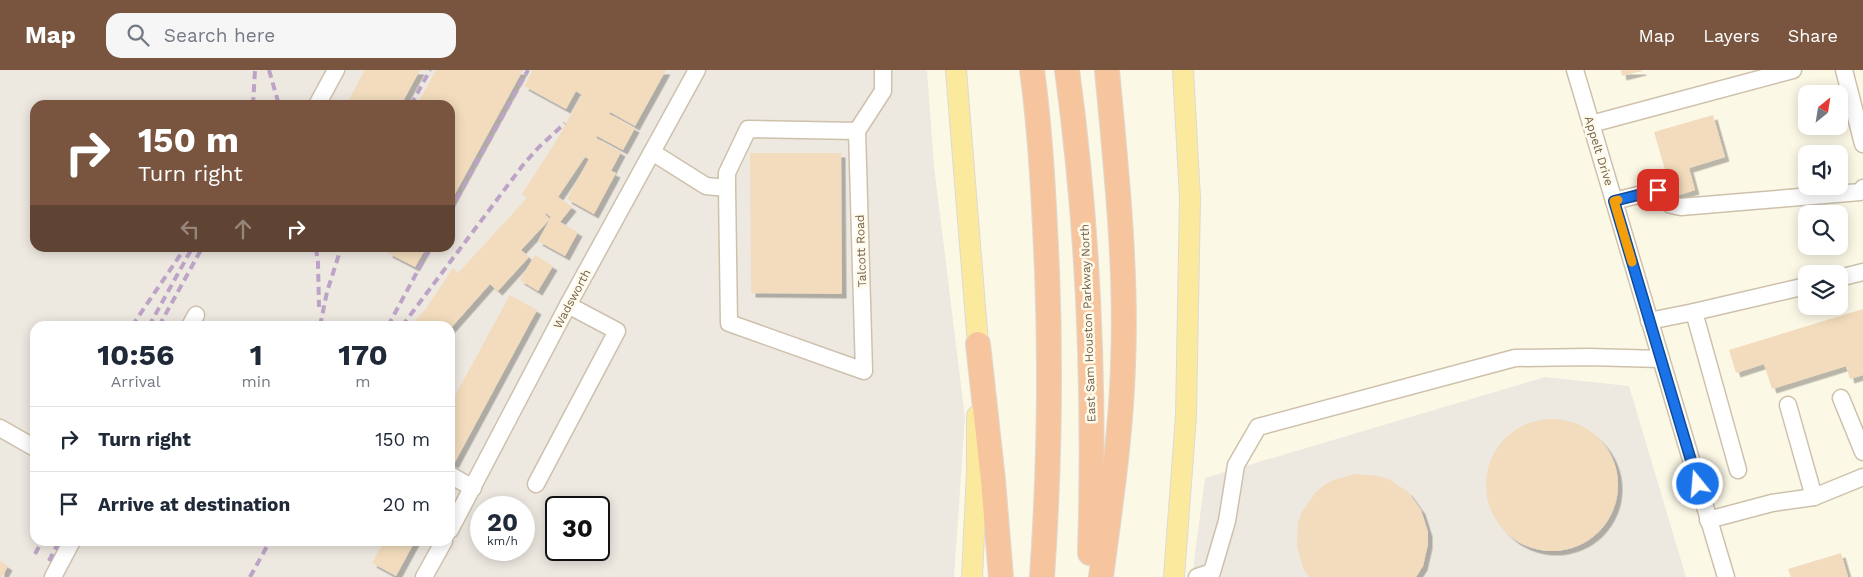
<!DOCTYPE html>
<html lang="en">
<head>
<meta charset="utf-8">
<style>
	body { margin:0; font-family:"Work Sans",sans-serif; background:#f6f6f7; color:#1f2937; height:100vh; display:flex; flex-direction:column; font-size:19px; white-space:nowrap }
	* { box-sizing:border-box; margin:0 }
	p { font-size:16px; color:#747a83 }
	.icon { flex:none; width:28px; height:28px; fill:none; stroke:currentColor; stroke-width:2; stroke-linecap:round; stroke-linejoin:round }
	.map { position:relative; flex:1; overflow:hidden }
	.panel { position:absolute; left:30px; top:251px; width:425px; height:225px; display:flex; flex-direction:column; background:#fff; border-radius:15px; box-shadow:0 2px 12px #0003 }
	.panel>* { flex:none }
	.guide { position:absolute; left:30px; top:30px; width:425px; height:152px; border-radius:15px; box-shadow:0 2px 12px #0003; background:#795540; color:#fff; overflow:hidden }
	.needle { width:32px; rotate:30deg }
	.buttons { position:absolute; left:1798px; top:15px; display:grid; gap:10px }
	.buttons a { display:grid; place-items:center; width:50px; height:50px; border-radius:10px; background:#fff; box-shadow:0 2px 12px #0003; font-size:25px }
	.speed { position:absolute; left:470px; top:426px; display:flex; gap:10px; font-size:25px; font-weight:700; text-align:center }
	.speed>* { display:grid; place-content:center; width:65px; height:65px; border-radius:50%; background:#fff; box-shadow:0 2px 12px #0003; line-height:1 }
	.speed small { font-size:12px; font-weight:400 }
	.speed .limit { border:2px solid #111; border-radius:8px; background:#fff; color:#111 }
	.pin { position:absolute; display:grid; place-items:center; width:42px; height:42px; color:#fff; margin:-21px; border-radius:10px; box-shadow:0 2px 8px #0006 }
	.me { position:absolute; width:55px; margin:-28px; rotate:343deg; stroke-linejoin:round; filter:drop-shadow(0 0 4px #0008) }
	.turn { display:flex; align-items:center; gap:18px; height:105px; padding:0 25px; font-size:22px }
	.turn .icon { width:65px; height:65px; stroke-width:2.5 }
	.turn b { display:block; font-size:35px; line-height:42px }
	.lanes { display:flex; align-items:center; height:48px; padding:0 25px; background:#0003; justify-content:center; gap:25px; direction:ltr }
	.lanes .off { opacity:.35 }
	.eta { display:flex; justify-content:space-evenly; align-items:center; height:85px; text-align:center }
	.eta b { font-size:30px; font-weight:700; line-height:35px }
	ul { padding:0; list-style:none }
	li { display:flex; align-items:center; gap:15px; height:65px; padding:0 25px; border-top:1px solid #e0e1e3 }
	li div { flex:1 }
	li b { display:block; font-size:19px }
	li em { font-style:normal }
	header { display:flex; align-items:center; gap:30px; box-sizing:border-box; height:70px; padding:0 25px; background:#795540; color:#fff }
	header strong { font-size:24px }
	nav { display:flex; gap:28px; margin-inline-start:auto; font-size:18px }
	.search { width:350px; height:45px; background:#f6f6f7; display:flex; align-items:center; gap:12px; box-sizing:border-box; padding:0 18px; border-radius:15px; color:#747a83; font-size:19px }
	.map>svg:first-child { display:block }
	.industrial { fill:#ede8e0; fill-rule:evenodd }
	.building { fill:#f2dcbd; filter:url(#shadow) }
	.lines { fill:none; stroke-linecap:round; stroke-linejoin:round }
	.minor-casing { stroke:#cec1ac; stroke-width:19 }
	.major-casing { stroke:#ded9d4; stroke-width:22 }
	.highway-casing { stroke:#ded9d4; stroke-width:26 }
	.minor { stroke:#fff; stroke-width:16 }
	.major { stroke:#fbea9e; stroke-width:20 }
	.highway { stroke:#f7c59d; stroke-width:24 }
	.rail { stroke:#bda4c7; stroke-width:4; stroke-dasharray:8 5; stroke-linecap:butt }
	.route-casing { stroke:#114b97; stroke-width:12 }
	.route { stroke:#1a73e8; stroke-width:9 }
	.slow { stroke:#f59e0b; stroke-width:9 }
	.labels { text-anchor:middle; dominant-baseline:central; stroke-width:5; stroke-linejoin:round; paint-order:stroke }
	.street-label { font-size:12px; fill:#76624a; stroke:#fffbec }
</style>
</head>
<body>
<header>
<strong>Map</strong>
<div class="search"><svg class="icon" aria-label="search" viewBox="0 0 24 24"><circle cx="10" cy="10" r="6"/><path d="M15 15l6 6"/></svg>Search here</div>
<nav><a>Map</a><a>Layers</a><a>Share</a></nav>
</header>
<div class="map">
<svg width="1863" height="507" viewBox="0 0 1863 507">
	<defs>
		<filter id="shadow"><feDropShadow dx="4.5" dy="4.5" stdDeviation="0" flood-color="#0004"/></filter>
	</defs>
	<rect width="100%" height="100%" fill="#fcf8e6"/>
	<g class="industrial">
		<path d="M 0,0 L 927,0 L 934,97 L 965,347 L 954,507 L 0,507 ZM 35,35 L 450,35 L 450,178 L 35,178 ZM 35,256 L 450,256 L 450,471 L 35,471 ZM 481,438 L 524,438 L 524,480 L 481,480 ZM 556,438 L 599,438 L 599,480 L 556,480 Z"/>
		<polygon points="1545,307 1629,316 1686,507 1192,507 1205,408"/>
	</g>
	<g class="building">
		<polygon points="365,0 420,0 401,35 346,35"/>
		<polygon points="436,0 523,0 450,133 450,35 417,35"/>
		<polygon points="533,0 666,0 635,56 610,42 609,44 635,58 623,80 597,66 596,68 621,82 611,101 616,103 594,144 567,129 589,89 585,87 558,127 572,137 560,152 578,162 565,186 538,171 551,147 546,143 545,144 550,149 521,180 529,187 498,221 490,214 450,259 450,256 411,256 427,237 453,198 458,203 527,128 522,124 555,73 582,25 576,21 566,39 524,16"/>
		<polygon points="1621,0 1642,0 1642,1 1622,6"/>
		<polygon points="1713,45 1725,87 1689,98 1695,120 1673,127 1654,62"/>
		<polygon points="750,83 841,83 842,224 751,223"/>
		<polygon points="390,178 426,178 415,197 388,183"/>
		<polygon points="535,185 553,196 538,221 520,210"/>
		<polygon points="510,225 537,240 454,394 450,392 450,335"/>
		<polygon points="1863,239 1863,305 1850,309 1846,296 1772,319 1764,294 1736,303 1729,280"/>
		<circle cx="1552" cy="415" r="66"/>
		<polygon points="1355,404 1378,406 1389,409 1408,422 1421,440 1428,462 1428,474 1423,496 1416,507 1309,507 1303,498 1297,476 1298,453 1302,442 1315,423 1323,416 1333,410"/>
		<polygon points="384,471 415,471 396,506 372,493"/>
		<polygon points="1841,483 1848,507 1791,507 1788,499"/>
		<polygon points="0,491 8,496 2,507 0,507"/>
	</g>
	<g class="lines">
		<defs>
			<g id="minor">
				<polyline points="1575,0 1726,507"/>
				<polyline points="1844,0 1863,74"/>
				<polyline points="317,35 336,0"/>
				<polyline points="1591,54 1793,0"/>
				<polyline points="857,61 883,21 883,0"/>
				<polyline points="652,82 706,116 727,118 729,253 864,301 857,61 748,59 727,103 727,118"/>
				<polyline points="1614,131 1658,120 1665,126 1671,135 1681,137 1860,122 1863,118"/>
				<polyline points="1839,208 1863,202"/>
				<polyline points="1694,242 1738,400"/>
				<polyline points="1649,251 1694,242 1806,216"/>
				<polyline points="190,256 196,245"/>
				<polyline points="1841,328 1863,382"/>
				<polyline points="1788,335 1814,427 1863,407"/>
				<polyline points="0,358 35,378"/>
				<polyline points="450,405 473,418"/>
				<polyline points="536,414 617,261 568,235"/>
				<polyline points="1708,450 1772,433 1814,427"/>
				<polyline points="450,460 568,235 697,0"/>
				<polyline points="53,507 72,471"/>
				<polyline points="424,507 444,471"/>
				<polyline points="1197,507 1212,502 1227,451 1236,395 1258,357 1515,288 1589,287 1661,289"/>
			</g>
			<g id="major">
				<polyline points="956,0 978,274 978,290"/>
				<polyline points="972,507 977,401 977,346"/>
				<polyline points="1174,507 1186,346 1190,128 1183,0"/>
			</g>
			<g id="highway">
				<path d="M 1032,0 C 1041,66 1044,133 1047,200 C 1051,303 1049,405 1042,507"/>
				<path d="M 1067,0 C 1089,160 1095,321 1090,483"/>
				<polyline points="978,274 993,410 1001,507"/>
				<path d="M 1101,507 C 1110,437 1121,366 1123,296 C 1127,197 1116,98 1107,0"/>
			</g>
		</defs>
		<use href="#minor" class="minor-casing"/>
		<use href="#major" class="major-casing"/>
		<use href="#highway" class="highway-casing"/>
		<use href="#minor" class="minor"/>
		<use href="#major" class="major"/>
		<use href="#highway" class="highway"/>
		<g class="rail">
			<polyline points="269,0 279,35"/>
			<polyline points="253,35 255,0"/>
			<polyline points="411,35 430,0"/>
			<polyline points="450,141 528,0"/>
			<polyline points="316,178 318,193 319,237"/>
			<polyline points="132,256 185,178"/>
			<polyline points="149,256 191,180"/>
			<polyline points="159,256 202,178"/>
			<polyline points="320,256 327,222 341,178"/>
			<polyline points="388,256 430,178"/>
			<polyline points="402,256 523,95 538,78 565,53"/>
			<polyline points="35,484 42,471"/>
			<polyline points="49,491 59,471"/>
			<polyline points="250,507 270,471"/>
		</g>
	</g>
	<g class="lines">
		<defs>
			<polyline id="route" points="1658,120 1614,131 1698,414"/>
		</defs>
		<use href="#route" class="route-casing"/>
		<use href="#route" class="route"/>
		<polyline class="slow" points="1618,130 1614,131 1632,192"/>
	</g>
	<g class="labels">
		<g class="street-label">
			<text transform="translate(1599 81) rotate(73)">Appelt Drive</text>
			<text transform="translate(861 181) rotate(-92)">Talcott Road</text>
			<text transform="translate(572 229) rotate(-62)">Wadsworth</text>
			<text transform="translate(1088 253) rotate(-92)">East Sam Houston Parkway North</text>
		</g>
	</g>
</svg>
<div class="buttons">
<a><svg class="needle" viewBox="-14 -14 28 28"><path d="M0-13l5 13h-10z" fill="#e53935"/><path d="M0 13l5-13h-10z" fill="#747a83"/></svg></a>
<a><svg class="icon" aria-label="sound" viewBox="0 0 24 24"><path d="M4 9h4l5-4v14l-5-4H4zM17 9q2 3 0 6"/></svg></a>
<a><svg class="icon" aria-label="search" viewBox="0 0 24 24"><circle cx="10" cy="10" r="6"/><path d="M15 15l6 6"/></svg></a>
<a><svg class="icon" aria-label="layers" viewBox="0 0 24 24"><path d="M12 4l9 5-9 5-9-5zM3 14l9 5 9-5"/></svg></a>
</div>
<div class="speed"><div>20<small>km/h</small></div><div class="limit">30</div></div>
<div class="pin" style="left:1658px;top:120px;background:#d93025"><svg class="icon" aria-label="arrive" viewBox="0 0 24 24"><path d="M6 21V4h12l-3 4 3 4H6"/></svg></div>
<svg class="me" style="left:1698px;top:414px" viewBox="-20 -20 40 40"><circle r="17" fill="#1a73e8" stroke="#fff" stroke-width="3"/><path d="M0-11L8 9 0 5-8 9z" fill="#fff"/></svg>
<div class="guide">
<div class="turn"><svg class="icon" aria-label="right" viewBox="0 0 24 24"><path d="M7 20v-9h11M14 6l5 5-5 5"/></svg><div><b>150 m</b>Turn right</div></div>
<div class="lanes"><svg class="icon off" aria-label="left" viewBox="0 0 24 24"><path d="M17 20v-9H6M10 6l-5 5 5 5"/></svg><svg class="icon off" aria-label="ahead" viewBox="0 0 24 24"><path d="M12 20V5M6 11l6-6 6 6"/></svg><svg class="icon" aria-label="right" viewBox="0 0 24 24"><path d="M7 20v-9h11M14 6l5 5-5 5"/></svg></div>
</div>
<section class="panel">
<div class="eta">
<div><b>10:56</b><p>Arrival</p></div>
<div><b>1</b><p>min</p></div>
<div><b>170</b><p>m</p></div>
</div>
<ul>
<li><svg class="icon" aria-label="right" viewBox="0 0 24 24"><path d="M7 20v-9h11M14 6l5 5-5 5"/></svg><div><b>Turn right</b></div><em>150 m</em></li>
<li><svg class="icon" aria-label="arrive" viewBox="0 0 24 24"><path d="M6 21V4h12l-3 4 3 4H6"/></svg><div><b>Arrive at destination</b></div><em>20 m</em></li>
</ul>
</section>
</div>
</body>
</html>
